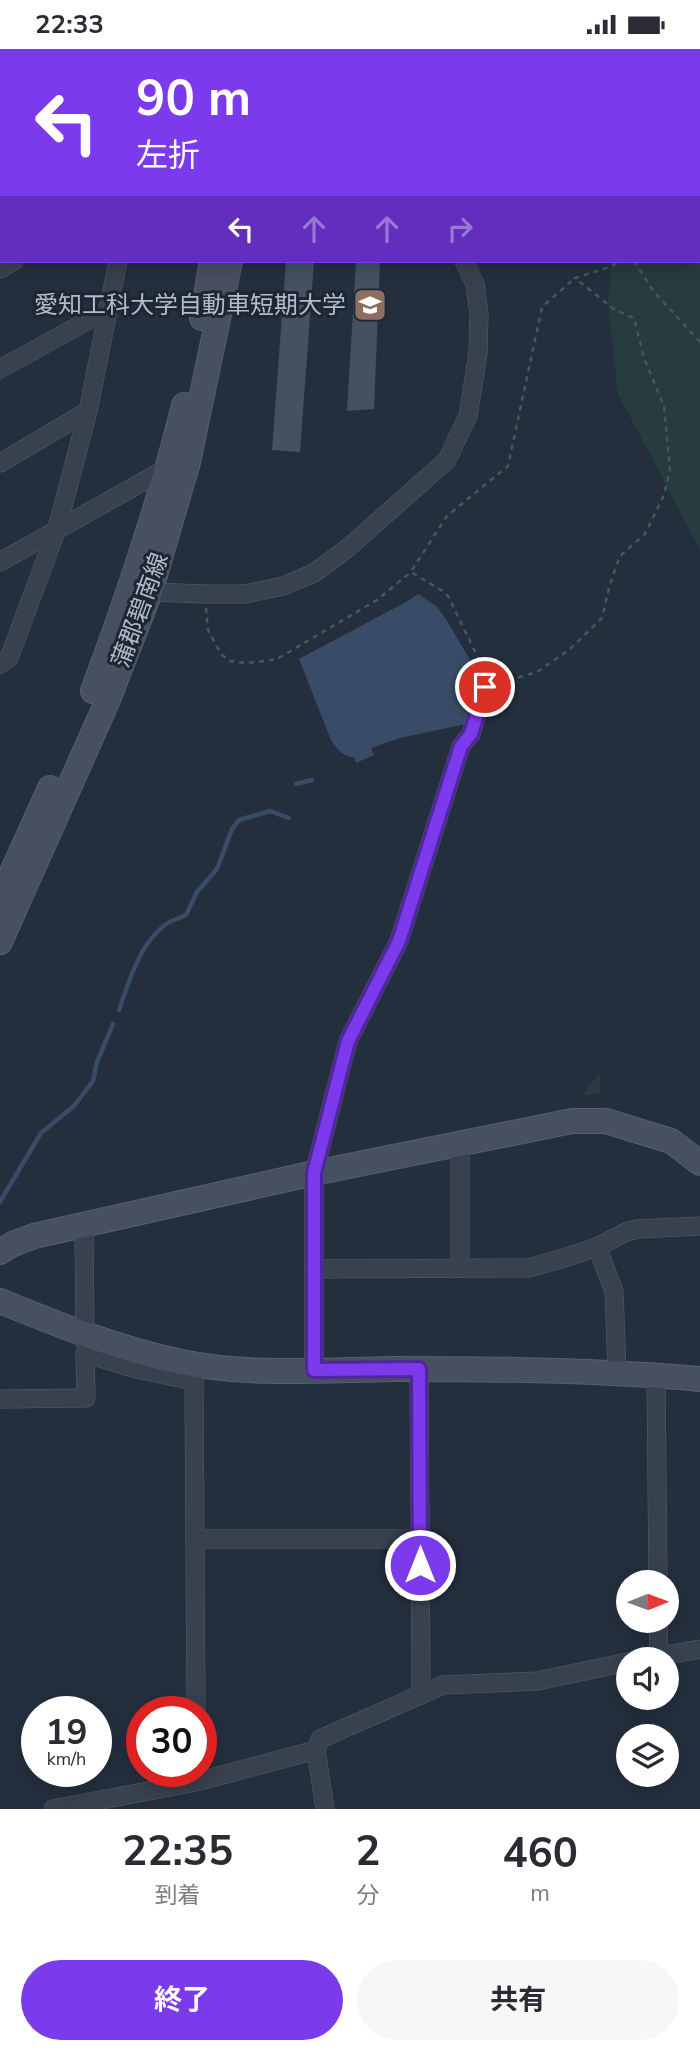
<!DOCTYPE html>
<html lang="ja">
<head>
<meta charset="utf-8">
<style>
	body { margin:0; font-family:"Nunito Sans","Noto Sans JP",sans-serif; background:#f7f7f7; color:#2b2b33; height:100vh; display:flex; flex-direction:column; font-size:26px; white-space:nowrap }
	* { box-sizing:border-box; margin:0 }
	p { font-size:23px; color:#7c7c81 }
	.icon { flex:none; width:38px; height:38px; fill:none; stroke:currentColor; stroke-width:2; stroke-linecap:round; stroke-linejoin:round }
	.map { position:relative; height:1760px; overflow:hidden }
	.panel { display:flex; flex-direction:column; background:#fff; flex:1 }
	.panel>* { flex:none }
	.banner { position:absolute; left:0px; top:0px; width:700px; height:214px; box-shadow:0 4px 18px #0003; background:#7c3aed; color:#fff; overflow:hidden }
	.needle { width:46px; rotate:89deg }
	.controls { position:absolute; left:616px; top:1521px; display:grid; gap:14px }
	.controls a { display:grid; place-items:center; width:63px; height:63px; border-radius:50%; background:#fff; box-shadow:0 4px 18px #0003; font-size:35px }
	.speed { position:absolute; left:21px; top:1647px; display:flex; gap:14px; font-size:35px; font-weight:700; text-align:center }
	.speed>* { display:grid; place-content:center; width:91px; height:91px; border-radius:50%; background:#fff; box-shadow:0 4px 18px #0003; line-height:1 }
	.speed small { font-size:18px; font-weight:400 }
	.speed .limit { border:10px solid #d22; background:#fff; color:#111 }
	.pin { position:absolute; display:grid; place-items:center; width:60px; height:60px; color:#fff; margin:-30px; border:4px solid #fff; border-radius:50%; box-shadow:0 2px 7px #0007 }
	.me { position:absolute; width:77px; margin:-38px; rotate:0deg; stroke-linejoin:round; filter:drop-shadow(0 0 5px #0008) }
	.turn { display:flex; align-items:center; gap:24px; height:147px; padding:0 21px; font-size:32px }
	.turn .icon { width:91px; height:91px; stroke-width:2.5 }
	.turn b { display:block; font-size:49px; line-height:60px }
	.lanes { display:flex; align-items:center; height:66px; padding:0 21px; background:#0003; justify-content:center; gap:35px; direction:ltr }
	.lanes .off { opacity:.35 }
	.eta { display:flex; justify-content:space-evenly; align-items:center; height:119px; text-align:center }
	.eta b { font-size:42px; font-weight:700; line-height:49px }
	.primary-button { display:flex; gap:14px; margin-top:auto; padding:14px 21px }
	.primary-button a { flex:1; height:80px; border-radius:42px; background:#7c3aed; color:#fff; font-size:28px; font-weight:700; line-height:80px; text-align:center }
	.primary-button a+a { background:#f7f7f7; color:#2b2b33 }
	.status { display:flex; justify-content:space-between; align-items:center; height:49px; padding:0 35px; background:#fff; direction:ltr }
	.status svg { height:19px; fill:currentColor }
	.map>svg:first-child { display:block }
	.green { fill:#263c3f }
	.water { fill:#394c67 }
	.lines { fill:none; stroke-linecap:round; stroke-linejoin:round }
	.stream { stroke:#394c67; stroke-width:4.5 }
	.building { fill:#455162 }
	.street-casing { stroke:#565f6c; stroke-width:19 }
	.secondary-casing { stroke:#565f6c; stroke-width:26 }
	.path { stroke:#44595c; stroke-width:2.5; stroke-dasharray:5 5; stroke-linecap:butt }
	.street { stroke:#38414e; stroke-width:18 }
	.secondary { stroke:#465061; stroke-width:24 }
	.route-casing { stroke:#51269a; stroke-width:18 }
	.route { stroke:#7c3aed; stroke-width:12 }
	.labels { text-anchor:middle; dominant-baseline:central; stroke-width:6; stroke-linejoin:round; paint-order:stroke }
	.poi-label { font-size:24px; fill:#b4bcc9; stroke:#1d2633; text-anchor:end }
	.street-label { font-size:24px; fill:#b4bcc9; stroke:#1d2633 }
</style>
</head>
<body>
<div class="status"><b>22:33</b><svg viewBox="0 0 49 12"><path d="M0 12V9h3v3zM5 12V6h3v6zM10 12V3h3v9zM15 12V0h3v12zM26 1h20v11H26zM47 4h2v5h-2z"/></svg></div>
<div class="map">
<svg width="700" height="1760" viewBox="0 0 700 1760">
	<rect width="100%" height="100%" fill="#242f3e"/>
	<g class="green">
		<polygon points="3,0 153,0 153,2 2,2 2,139 0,140 0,1"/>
		<polygon points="672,0 700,0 700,500 618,345 608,257 611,212 698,212 698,2 671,2"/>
		<polygon points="600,1024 600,1044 581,1047"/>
	</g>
	<path class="water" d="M 418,545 L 436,557 L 444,567 L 476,621 L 478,640 L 466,675 L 400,689 L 371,699 L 374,706 L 356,714 L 354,708 C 343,708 337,700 331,691 L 299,610 L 406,553 Z"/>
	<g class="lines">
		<g class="stream">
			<polyline points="296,735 312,731"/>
			<path d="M 119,961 C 129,932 140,894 166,875 C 172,871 180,869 186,866 L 197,843 L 217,820 L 232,780 L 239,771 L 270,762 L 289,769"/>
			<polyline points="0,1153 41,1084 74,1057 93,1032 97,1013 113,975"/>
		</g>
	</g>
	<g class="building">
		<polygon points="286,212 314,212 300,403 272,401"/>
		<polygon points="356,212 380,212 374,360 347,362"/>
	</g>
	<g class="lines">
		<defs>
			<g id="street">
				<polyline points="0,220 14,212"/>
				<polyline points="0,320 107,261"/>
				<polyline points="0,414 88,362"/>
				<polyline points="0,513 169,418"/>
				<polyline points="150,543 205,545 245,545 283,537 314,524 349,498 447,411 468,367 478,304 479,265 475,235 464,212"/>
				<polyline points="0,615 9,609 57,480 88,362 118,212"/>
				<polyline points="84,1175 85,1294"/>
				<polyline points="597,1198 614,1242 617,1324"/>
				<polyline points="460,1219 460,1095"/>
				<polyline points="314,1220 529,1219 564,1209 597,1198 626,1183 637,1180 700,1177"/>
				<polyline points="419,1320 421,1646"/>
				<polyline points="314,1321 314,1124 348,992 399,892 461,697 471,685 485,637"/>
				<polyline points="656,1326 658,1533"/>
				<polyline points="0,1350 86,1349 85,1304 132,1319 194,1332 196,1662"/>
				<polyline points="195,1490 420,1490"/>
				<polyline points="658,1572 659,1607"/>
				<polyline points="644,1610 700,1600"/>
				<polyline points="53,1760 196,1733 316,1701"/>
				<polyline points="325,1760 316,1701 320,1690 443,1636 537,1632 628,1613"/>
			</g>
			<g id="secondary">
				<polyline points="229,2 229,0"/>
				<polyline points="249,2 249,0"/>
				<polyline points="202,269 212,212"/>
				<path d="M 93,642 C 128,548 160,454 184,356"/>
				<polyline points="0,850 50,739"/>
				<polyline points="0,893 107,653 150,543 188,413 230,212"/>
				<polyline points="0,1203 13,1195 34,1187 314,1124 572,1072 606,1072 671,1092 700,1114"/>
				<path d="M 0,1252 C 59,1276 118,1300 181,1313 C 249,1327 323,1321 393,1320 C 495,1320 598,1321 700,1330"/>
			</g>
		</defs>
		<use href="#street" class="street-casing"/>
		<use href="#secondary" class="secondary-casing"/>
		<g class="path">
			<polyline points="698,156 700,154"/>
			<polyline points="634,212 654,243 700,293"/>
			<polyline points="412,521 447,467 508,417 542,258 575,229"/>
			<polyline points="206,559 208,581 221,605 230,612 246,614 258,613 277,610 377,551 411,523 441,541 448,547 484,621"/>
			<polyline points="499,634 537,623 569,601 602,569 610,535 620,507 645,485 664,446 670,421 664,357 644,309 634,269 615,261 575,229 610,218 620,212"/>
		</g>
		<use href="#street" class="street"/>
		<use href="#secondary" class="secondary"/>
	</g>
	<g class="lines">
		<defs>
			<polyline id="route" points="420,1516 419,1320 314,1321 314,1124 348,992 399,892 461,697 471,685 485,638"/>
		</defs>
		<use href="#route" class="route-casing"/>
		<use href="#route" class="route"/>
	</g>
	<defs>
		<symbol id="university-square" viewBox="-11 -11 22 22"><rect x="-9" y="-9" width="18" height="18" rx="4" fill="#8d6e63" stroke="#1d2633"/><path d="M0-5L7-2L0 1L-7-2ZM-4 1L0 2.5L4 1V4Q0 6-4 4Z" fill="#fff"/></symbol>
	</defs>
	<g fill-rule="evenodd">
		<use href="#university-square" x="351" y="237" width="38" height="38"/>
	</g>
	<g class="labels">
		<g class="poi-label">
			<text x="346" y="256">愛知工科大学自動車短期大学</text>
		</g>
		<g class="street-label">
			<text transform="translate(140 561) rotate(-70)">蒲郡碧南線</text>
		</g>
	</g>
</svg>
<div class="controls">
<a><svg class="needle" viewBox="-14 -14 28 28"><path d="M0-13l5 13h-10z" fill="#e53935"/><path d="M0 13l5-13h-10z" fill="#7c7c81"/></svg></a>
<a><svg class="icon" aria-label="sound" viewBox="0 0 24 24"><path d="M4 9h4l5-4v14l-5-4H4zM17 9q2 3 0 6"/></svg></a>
<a><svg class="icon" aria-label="layers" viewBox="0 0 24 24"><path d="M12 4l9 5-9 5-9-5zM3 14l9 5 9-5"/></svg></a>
</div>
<div class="speed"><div>19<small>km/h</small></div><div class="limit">30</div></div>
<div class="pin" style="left:485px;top:638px;background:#d93025"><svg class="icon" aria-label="arrive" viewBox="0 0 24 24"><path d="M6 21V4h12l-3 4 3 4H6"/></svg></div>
<svg class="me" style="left:420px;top:1516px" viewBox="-20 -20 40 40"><circle r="17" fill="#7c3aed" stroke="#fff" stroke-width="3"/><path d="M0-11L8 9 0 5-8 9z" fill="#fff"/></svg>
<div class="banner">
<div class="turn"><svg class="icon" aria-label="left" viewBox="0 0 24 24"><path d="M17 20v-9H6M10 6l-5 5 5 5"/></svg><div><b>90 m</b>左折</div></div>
<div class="lanes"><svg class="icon" aria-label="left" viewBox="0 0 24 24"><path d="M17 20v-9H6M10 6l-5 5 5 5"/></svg><svg class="icon off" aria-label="ahead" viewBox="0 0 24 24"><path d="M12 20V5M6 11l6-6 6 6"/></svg><svg class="icon off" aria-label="ahead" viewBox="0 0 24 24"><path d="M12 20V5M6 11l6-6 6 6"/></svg><svg class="icon off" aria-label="right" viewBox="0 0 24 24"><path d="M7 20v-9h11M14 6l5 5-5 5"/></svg></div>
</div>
</div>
<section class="panel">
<div class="eta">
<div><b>22:35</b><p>到着</p></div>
<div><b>2</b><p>分</p></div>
<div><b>460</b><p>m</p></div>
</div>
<div class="primary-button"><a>終了</a><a>共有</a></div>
</section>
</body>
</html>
